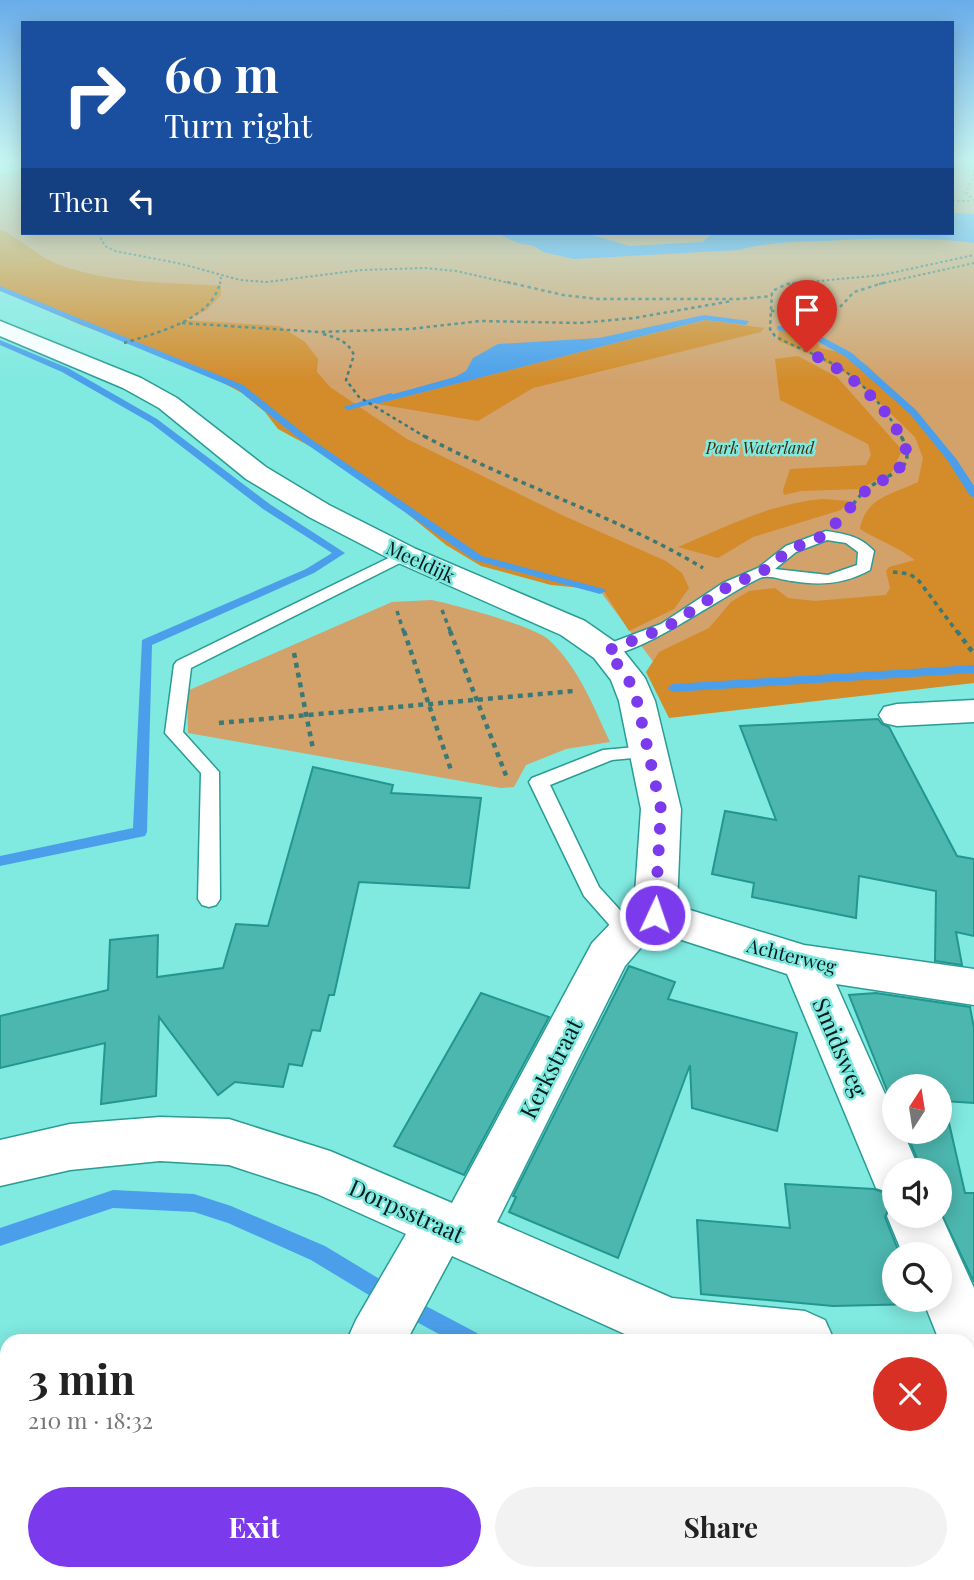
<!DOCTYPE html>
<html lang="en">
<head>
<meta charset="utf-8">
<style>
	body { margin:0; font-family:"Playfair Display",serif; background:#f2f2f2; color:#222; height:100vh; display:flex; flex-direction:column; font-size:26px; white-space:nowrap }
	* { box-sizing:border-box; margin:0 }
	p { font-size:23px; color:#767676 }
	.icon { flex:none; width:38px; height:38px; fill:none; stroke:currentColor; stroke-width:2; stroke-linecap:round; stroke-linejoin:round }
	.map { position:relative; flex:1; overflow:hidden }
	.side { position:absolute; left:0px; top:1334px; width:975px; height:247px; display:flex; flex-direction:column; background:#fff; border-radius:21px 21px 0 0; box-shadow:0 4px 18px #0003 }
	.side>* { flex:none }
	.banner { position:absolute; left:21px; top:21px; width:933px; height:214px; border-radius:0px; box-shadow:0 4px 18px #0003; background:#1a4fa0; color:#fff; overflow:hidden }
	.needle { width:46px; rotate:12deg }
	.tools { position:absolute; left:882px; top:1074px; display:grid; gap:14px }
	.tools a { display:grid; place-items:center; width:70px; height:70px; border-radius:50%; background:#fff; box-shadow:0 4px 18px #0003; font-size:35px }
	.pin { position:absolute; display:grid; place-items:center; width:60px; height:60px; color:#fff; margin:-72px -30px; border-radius:50% 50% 50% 0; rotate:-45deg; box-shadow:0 0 7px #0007 }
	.pin .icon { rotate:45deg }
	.me { position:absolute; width:77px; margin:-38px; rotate:3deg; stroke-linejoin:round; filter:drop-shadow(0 0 5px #0008) }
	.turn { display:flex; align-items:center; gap:24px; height:147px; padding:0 28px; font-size:32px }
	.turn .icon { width:91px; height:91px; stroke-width:2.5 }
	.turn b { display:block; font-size:49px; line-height:60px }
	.then { display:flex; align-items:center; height:66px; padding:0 28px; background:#0003; gap:14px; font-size:26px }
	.round { display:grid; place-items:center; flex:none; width:74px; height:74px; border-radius:37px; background:#f2f2f2 }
	.overview { display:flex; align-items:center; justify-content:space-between; height:119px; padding:0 28px }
	h1 { font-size:42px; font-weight:700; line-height:52px }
	.cta { display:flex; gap:14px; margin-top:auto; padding:14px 28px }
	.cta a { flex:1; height:80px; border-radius:42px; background:#7c3aed; color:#fff; font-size:28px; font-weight:700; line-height:80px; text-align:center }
	.cta a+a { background:#f2f2f2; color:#222 }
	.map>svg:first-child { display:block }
	.green { fill:#d3a16a }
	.forest { fill:#d48b29 }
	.water { fill:#4b9fea }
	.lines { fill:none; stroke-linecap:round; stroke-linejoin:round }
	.stream { fill:#4b9fea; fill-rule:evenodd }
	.building { fill:#4cb7af; stroke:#229790; stroke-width:2 }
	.service-casing { stroke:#299c94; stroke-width:3 }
	.minor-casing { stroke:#299c94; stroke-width:3 }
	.path-far4 { stroke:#3a7974; stroke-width:2; stroke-dasharray:2.5 2.5; stroke-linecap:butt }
	.path-far3 { stroke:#3a7974; stroke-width:2.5; stroke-dasharray:3.5 3.5; stroke-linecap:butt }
	.path-far2 { stroke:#3a7974; stroke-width:3.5; stroke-dasharray:4.5 4.5; stroke-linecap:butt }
	.path-far1 { stroke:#3a7974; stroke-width:4.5; stroke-dasharray:5 5; stroke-linecap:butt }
	.path { stroke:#3a7974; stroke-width:7; stroke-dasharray:8 8; stroke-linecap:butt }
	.service { fill:#fff; fill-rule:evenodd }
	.minor { fill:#fff; fill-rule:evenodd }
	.route { stroke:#7c3aed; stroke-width:12; stroke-dasharray:0 21.6 }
	.labels { text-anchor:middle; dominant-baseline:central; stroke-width:5; stroke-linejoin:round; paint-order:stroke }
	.far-park-label { font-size:16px; font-style:italic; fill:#452800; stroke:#80e9e0 }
	.street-label { font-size:19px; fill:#001c1a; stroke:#80e9e0 }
	.near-street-label { font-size:23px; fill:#001c1a; stroke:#80e9e0 }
</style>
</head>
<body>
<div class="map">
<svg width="974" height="1580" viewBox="0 0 974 1580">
	<rect width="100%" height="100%" fill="#80e9e0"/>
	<g class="green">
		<polygon points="952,161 974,161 974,669 673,688 600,591 478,558 240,387 0,288 0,174 23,172 23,233 952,233"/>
		<path d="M 432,600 C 455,605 534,626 549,640 C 579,668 593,706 610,742 L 566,749 L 526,765 L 514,787 L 501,788 L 188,733 L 187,691 L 392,602 Z"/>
	</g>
	<g class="forest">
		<path d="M 0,229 C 20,238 34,254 55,263 C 106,284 167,282 221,286 L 221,295 L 207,310 L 185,320 L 280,326 L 305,342 L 318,359 L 317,372 L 330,387 L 407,439 L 564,516 L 666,561 L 682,573 L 689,588 L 674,609 L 629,631 L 603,590 L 551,585 L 481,566 L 446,545 L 352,469 L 278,429 L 265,412 L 242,393 L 183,361 L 81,325 L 0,290 Z"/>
		<polygon points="706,320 764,328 761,332 533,388 478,421 377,404"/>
		<path d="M 779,326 L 813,331 L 820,348 L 838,352 L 867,365 L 925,426 L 974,488 L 974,683 L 669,718 L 646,672 L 659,652 L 709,628 L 731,602 L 749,591 L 775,588 L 788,598 L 815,601 L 886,595 L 890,588 L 886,571 L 889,567 L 915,560 C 898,547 878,540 860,529 C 866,497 891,495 918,482 L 923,458 L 915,437 L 853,377 L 804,351 L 778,341 Z"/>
		<polygon points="798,356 837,377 902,450 892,472 859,489 801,491 784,495 783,490 790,469 866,465 871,455 868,444 780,400 775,359"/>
		<path d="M 823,499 L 849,501 L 841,510 L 753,537 L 718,558 L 678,547 C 725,527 772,503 823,499 Z"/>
	</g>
	<g class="water">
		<path d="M 952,213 L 974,214 L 974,243 C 924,237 874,238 824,241 C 795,242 767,242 739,250 L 574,259 L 543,252 L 534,246 L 518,243 L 496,233 L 586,233 L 629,246 L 703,242 L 712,233 L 771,233 L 785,235 L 952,233 Z"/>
		<polygon points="704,315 749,321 746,325 705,320 377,404 372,400 455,377 466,371 473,358 498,344 599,338"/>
	</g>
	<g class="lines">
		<g class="stream">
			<polygon points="0,286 243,385 308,437 482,556 604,589 606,591 600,594 474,560 302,441 237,389 0,291"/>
			<polygon points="780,326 811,331 852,353 916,410 957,460 974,486 974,497 970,496 948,461 910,414 846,357 806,335 777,330 777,326"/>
			<polygon points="0,340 68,368 157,419 271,505 345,553 314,573 152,645 147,832 145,836 0,866 0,856 133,828 142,640 306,569 332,553 263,509 151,423 62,372 0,345"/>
			<polygon points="391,393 395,396 394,398 348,410 343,407"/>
			<polygon points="974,665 974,673 673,692 667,688 673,684"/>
			<polygon points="113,1190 194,1194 231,1206 325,1246 396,1289 399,1296 396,1303 389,1306 382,1303 311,1260 228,1223 194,1212 113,1208 0,1246 0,1228"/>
			<polygon points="407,1296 477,1333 480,1340 450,1340 400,1313 397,1306 400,1299"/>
		</g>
	</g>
	<g class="building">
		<polygon points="878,719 882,724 889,727 957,856 974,859 974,936 956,932 962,965 935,961 936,891 859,876 856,918 752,897 754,883 712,874 725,811 776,820 740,726"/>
		<polygon points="313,767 393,785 391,793 481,798 469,888 359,882 334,995 329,995 320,1031 312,1030 302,1066 289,1064 283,1087 235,1082 218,1095 159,1017 156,1096 101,1104 105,1043 0,1068 0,1016 108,990 110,940 158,935 157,977 223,968 236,924 268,926"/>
		<polygon points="629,966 675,982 668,999 797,1033 777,1131 692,1108 690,1065 618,1258 509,1212 516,1197 513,1196"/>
		<polygon points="481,993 549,1017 464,1175 394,1146"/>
		<polygon points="876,993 970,1007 974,1028 974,1103 944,1101 965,1193 974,1193 974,1282 940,1211 940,1171 922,1171 906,1132 940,1132 940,1087 894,1087 894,1108 849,995"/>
		<polygon points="785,1184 874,1189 894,1196 885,1217 900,1255 894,1255 894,1300 916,1300 917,1304 833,1306 701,1294 697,1220 790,1228"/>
	</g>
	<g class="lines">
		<defs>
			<g id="service">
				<path d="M 826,531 C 845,534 860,536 874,551 L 870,570 C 845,584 820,586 792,581 C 782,580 769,574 760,578 C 726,593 632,662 600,655 L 598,651 L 600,647 L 661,624 L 723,583 L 758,568 L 786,546 ZM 827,540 L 846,543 L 858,552 L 857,565 L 828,575 L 775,569 L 796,552 Z"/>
				<polygon points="405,550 413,555 410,558 191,668 183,732 219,772 220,899 216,905 209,907 202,905 198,899 201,773 165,733 174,665 177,661"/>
				<polygon points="647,746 654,748 656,752 654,756 612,760 550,785 599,887 640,932 637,938 629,940 621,938 584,896 529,782 532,778 603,750"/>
			</g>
			<g id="minor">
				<polygon points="0,321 141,378 177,398 266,467 329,505 416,549 585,621 618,644 645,678 655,701 681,809 677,906 804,945 974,969 974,1005 836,984 894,1114 894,1132 903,1132 920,1171 894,1171 894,1194 876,1188 787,974 660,933 644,944 625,966 497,1222 672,1298 805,1311 825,1320 834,1340 638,1340 452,1256 407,1340 347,1340 356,1320 406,1234 317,1194 229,1165 160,1161 70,1170 0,1186 0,1140 70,1124 160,1117 229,1119 330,1151 452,1203 592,943 614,920 634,907 641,809 619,701 611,680 594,658 561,635 394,561 309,517 246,479 159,408 123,388 0,336"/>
				<polygon points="974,700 974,722 897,726 884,723 879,715 884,707 897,704"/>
				<polygon points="894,1200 894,1216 940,1216 940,1213 974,1288 974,1383 968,1381 968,1340 939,1340 923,1300 940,1300 940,1255 903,1255 887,1216"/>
				<polygon points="968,1385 974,1387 974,1461 968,1458"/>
				<polygon points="339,1573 405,1573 406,1580 340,1580"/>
			</g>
		</defs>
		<use href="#service" class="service-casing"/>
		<use href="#minor" class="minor-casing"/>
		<g class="path-far4">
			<polyline points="952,168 974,172"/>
			<polyline points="974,174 966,193 974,200"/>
			<polyline points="952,201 972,201"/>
			<polyline points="98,233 105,246 115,251 182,264 240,280 267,282 361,270 425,268 456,271 514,284"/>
			<polyline points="630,233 666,233"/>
			<polyline points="220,284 221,277"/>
			<polyline points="787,284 882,275 974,255"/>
			<polyline points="879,284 974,263"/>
		</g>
		<g class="path-far3">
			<polyline points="507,282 563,295 598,299 740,299 772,296"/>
			<path d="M 804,282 L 787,284 L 772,291 L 770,329 L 775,336 C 794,347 816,354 835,365 C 863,381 887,410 902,438"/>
			<polyline points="771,311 827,312 840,307 854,292 886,282"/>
			<polyline points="182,323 319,332 410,329 480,321 580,323 634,318 732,301"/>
			<path d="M 323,334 C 337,338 348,341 354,355 L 346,380 L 359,397 L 427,438"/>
			<path d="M 124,343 C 155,333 213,320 220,282"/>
		</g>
		<g class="path-far2">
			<path d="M 424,436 C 515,485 615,515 703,568"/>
			<path d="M 847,511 C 855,503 861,492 871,486 C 893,471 919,470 901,436"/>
			<polyline points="893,572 910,574 919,581 958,633"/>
			<polyline points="442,610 451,633"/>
			<polyline points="397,611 404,633"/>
		</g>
		<g class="path-far1">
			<polyline points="404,631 452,773"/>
			<polyline points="450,631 507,778"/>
			<polyline points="957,631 974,654"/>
			<polyline points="294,653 313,749"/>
			<polyline points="219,723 574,691"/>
		</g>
		<g class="path">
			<polyline points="0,1386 7,1385"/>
			<polyline points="9,1580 10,1573"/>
		</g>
		<use href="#service" class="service"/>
		<use href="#minor" class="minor"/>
	</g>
	<linearGradient id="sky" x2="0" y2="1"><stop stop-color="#69ace9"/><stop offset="0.42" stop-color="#c6f5f1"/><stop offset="1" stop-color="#c6f5f1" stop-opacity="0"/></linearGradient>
	<rect width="974" height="382" fill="url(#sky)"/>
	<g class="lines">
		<path class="route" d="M 655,915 L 661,809 L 637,701 L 628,678 L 607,651 L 667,627 L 729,586 L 763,571 L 791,549 L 825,535 L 869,487 L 894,475 L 908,456 C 895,410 850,371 807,352"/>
	</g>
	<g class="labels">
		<g class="far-park-label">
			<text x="760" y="447">Park Waterland</text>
		</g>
		<g class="street-label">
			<text transform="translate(421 561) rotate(25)">Meeldijk</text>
			<text transform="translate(792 955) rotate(14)">Achterweg</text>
		</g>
		<g class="near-street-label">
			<text transform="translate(841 1047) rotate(67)">Smidsweg</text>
			<text transform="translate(550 1068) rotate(-63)">Kerkstraat</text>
			<text transform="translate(407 1210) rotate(24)">Dorpsstraat</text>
		</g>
	</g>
</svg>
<div class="tools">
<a><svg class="needle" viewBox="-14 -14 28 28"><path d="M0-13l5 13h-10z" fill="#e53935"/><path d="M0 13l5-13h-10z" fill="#767676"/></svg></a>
<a><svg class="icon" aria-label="sound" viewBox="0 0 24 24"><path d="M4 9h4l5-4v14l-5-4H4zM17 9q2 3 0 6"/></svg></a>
<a><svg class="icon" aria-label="search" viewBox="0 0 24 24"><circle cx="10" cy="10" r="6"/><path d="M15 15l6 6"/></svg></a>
</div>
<div class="pin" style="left:807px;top:352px;background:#d93025"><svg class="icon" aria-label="arrive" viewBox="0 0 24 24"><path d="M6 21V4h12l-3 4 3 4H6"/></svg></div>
<svg class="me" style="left:655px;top:915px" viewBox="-20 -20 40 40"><circle r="17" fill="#7c3aed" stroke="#fff" stroke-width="3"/><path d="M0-11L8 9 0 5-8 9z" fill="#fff"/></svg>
<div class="banner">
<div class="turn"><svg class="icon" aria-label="right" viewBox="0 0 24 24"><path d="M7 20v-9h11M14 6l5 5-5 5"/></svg><div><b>60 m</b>Turn right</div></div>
<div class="then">Then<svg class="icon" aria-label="left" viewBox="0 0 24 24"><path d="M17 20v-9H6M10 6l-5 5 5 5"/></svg></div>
</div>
<section class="side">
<div class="overview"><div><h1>3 min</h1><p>210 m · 18:32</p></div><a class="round" style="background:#d93025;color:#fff"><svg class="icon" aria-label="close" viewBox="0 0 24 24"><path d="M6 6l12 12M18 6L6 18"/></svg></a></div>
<div class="cta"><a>Exit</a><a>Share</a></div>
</section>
</div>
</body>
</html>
